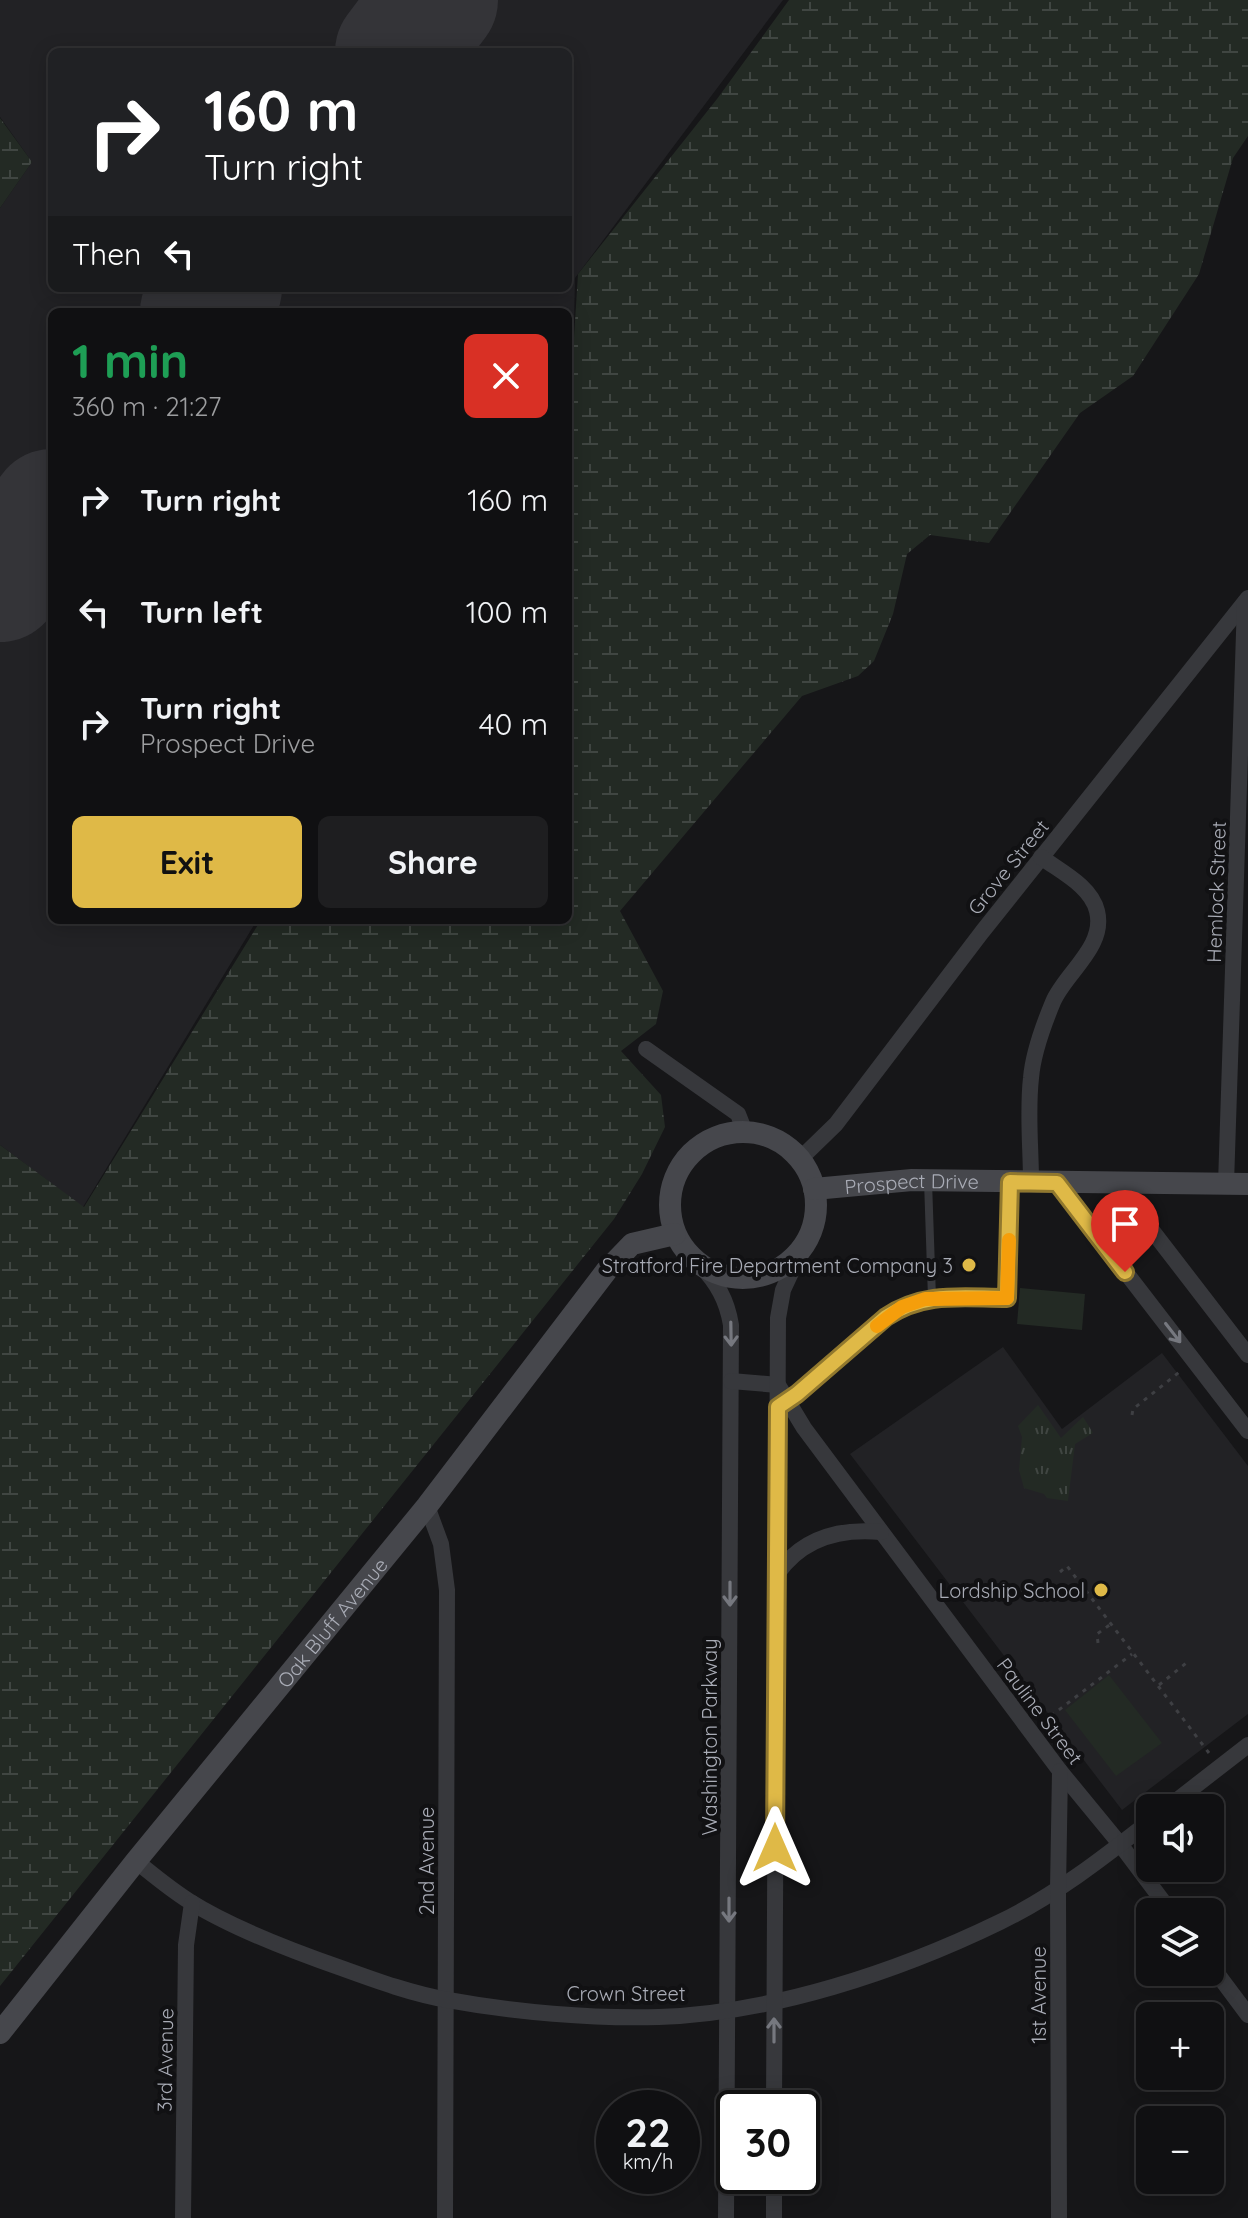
<!DOCTYPE html>
<html lang="en">
<head>
<meta charset="utf-8">
<style>
	body { margin:0; font-family:Quicksand,sans-serif; background:#1e1e20; color:#f1f3f6; height:100vh; display:flex; flex-direction:column; font-size:30px; white-space:nowrap }
	* { box-sizing:border-box; margin:0 }
	p { font-size:26px; color:#9c9d9f }
	.icon { flex:none; width:44px; height:44px; fill:none; stroke:currentColor; stroke-width:2; stroke-linecap:round; stroke-linejoin:round }
	.map { position:relative; flex:1; overflow:hidden }
	.panel { position:absolute; left:48px; top:308px; width:524px; height:616px; display:flex; flex-direction:column; background:#101012; border-radius:12px; box-shadow:0 4px 20px #0003,0 0 0 2px #303032 }
	.panel>* { flex:none }
	.hud { position:absolute; left:48px; top:48px; width:524px; height:244px; border-radius:12px; box-shadow:0 4px 20px #0003,0 0 0 2px #303032; background:#202124; color:#fff; overflow:hidden }
	.controls { position:absolute; left:1136px; top:1794px; display:grid; gap:16px }
	.controls a { display:grid; place-items:center; width:88px; height:88px; border-radius:12px; background:#101012; box-shadow:0 4px 20px #0003,0 0 0 2px #303032; font-size:40px }
	.speed { position:absolute; left:596px; top:2090px; display:flex; gap:16px; font-size:40px; font-weight:700; text-align:center }
	.speed>* { display:grid; place-content:center; width:104px; height:104px; border-radius:50%; background:#101012; box-shadow:0 4px 20px #0003,0 0 0 2px #303032; line-height:1 }
	.speed small { font-size:20px; font-weight:400 }
	.speed .limit { border:4px solid #111; border-radius:12px; background:#fff; color:#111 }
	.pin { position:absolute; display:grid; place-items:center; width:68px; height:68px; color:#fff; margin:-82px -34px; border-radius:50% 50% 50% 0; rotate:-45deg; box-shadow:0 0 8px #0007 }
	.pin .icon { rotate:45deg }
	.me { position:absolute; width:88px; margin:-44px; rotate:0deg; stroke-linejoin:round; filter:drop-shadow(0 0 6px #0008) }
	.turn { display:flex; align-items:center; gap:28px; height:168px; padding:0 24px; font-size:36px }
	.turn .icon { width:104px; height:104px; stroke-width:2.5 }
	.turn b { display:block; font-size:56px; line-height:68px }
	.then { display:flex; align-items:center; height:76px; padding:0 24px; background:#0003; gap:16px; font-size:30px }
	.round { display:grid; place-items:center; flex:none; width:84px; height:84px; border-radius:12px; background:#1e1e20 }
	.overview { display:flex; align-items:center; justify-content:space-between; height:136px; padding:0 24px }
	h1 { font-size:48px; font-weight:800; line-height:60px; color:#1e9e55 }
	.cta { display:flex; gap:16px; margin-top:auto; padding:16px 24px }
	.cta a { flex:1; height:92px; border-radius:12px; background:#dfb947; color:#111; font-size:32px; font-weight:800; line-height:92px; text-align:center }
	.cta a+a { background:#1e1e20; color:#f1f3f6 }
	ul { padding:0; list-style:none }
	li { display:flex; align-items:center; gap:24px; height:112px; padding:0 24px }
	li div { flex:1 }
	li b { display:block; font-size:30px }
	li em { font-style:normal }
	.map>svg:first-child { display:block }
	.built { fill:#222225; fill-rule:evenodd }
	.wetland { fill:url(#wetland-marsh) }
	.park { fill:url(#park-tufts) }
	.pitch { fill:#232a24 }
	.lines { fill:none; stroke-linecap:round; stroke-linejoin:round }
	.taxiway { stroke:#343438; stroke-width:50 }
	.runway { stroke:#343438; stroke-width:124 }
	.path { stroke:#3e3f43; stroke-width:3; stroke-dasharray:4 6; stroke-linecap:butt }
	.lane { stroke:#37383c; stroke-width:8 }
	.street { stroke:#37383c; stroke-width:16 }
	.secondary { stroke:#46474c; stroke-width:22 }
	.oneway { stroke:#76787f }
	.route-casing { stroke:#91782e; stroke-width:20 }
	.route { stroke:#dfb947; stroke-width:14 }
	.slow { stroke:#f59e0b; stroke-width:14 }
	.poi-dot { fill:#dfb947; stroke:#111113; stroke-width:3 }
	.labels { text-anchor:middle; dominant-baseline:central; stroke-width:8; stroke-linejoin:round; paint-order:stroke }
	.street-label { font-size:20px; fill:#a9acb6; stroke:#111113 }
	.poi-label { font-size:20px; fill:#a9acb6; stroke:#111113; text-anchor:end }
</style>
</head>
<body>
<div class="map">
<svg width="1248" height="2218" viewBox="0 0 1248 2218">
	<defs>
		<pattern id="wetland-marsh" width="20" height="14" patternUnits="userSpaceOnUse" patternTransform="scale(2)"><rect width="20" height="14" fill="#232a24"/><path d="M1 5h8M5 5V1M11 12h8M15 12V8" fill="none" stroke="#404642"/></pattern>
		<pattern id="park-tufts" width="24" height="20" patternUnits="userSpaceOnUse" patternTransform="scale(2)"><rect width="24" height="20" fill="#232a24"/><path d="M3 7l-1-3M5 7V3M7 7l1-3M15 17l-1-3M17 17v-4M19 17l1-3" fill="none" stroke="#404642"/></pattern>
	</defs>
	<rect width="100%" height="100%" fill="#161618"/>
	<g class="built">
		<path d="M 0,0 L 783,0 L 575,278 L 573,369 L 568,377 L 568,312 L 52,312 L 52,920 L 257,920 L 83,1207 L 0,1145 L 0,208 L 32,162 L 0,117 ZM 52,52 L 568,52 L 568,288 L 52,288 Z"/>
		<polygon points="1003,1347 1062,1429 1162,1353 1248,1466 1248,1714 1122,1810 850,1454"/>
	</g>
	<g class="wetland">
		<polygon points="789,0 1248,0 1248,136 1233,158 1199,274 1133,376 1080,413 989,543 930,535 907,554 893,614 874,661 858,676 802,696 620,911 663,991 656,1024 621,1051 661,1095 665,1127 642,1174 614,1219 0,1986 0,1145 84,1207 261,920 568,920 568,378 572,369 578,274 717,99"/>
		<polygon points="0,118 32,162 0,208"/>
	</g>
	<polygon class="park" points="1038,1405 1061,1438 1083,1417 1093,1433 1075,1444 1068,1501 1047,1498 1044,1494 1024,1488 1019,1470 1022,1437 1018,1426"/>
	<g class="pitch">
		<polygon points="1020,1288 1085,1294 1082,1330 1017,1324"/>
		<polygon points="1109,1675 1162,1743 1116,1776 1065,1710"/>
	</g>
	<g class="lines">
		<polyline class="taxiway" points="430,8 432,0"/>
		<g class="runway">
			<polyline points="397,52 436,0"/>
			<polyline points="202,312 220,288"/>
			<polyline points="0,580 52,511"/>
		</g>
		<g class="path">
			<polyline points="1132,1415 1133,1409 1182,1370"/>
			<polyline points="1060,1572 1067,1566 1209,1753"/>
			<polyline points="1098,1643 1097,1634 1111,1624"/>
			<polyline points="1159,1685 1190,1660"/>
			<polyline points="1043,1722 1132,1654"/>
		</g>
		<g class="lane">
			<polyline points="928,1181 932,1298"/>
			<path d="M 785,1402 L 886,1317 C 925,1291 962,1298 1007,1298 L 1010,1182"/>
		</g>
		<g class="street">
			<polyline points="646,1049 738,1114 745,1132"/>
			<polyline points="800,1159 836,1124 982,932 1248,598"/>
			<path d="M 1031,1182 C 1031,1148 1027,1113 1031,1078 C 1033,1053 1043,1026 1053,1002 C 1065,973 1106,947 1097,911 C 1091,886 1061,872 1041,857"/>
			<polyline points="1057,1183 1248,1431"/>
			<polyline points="1120,1184 1137,1211 1248,1355"/>
			<polyline points="1226,1184 1245,602"/>
			<path d="M 700,1265 C 717,1283 727,1300 731,1325 L 726,2218"/>
			<polyline points="731,1381 778,1385 804,1428 1060,1771 1120,1844 1171,1912"/>
			<polyline points="427,1506 441,1544 447,1590 445,2218"/>
			<path d="M 777,1574 C 802,1538 839,1528 881,1532"/>
			<polyline points="1167,1808 1248,1745"/>
			<path d="M 136,1861 C 153,1875 170,1889 189,1901 C 233,1929 295,1952 344,1969 C 377,1981 413,1994 448,2000 C 513,2012 593,2019 659,2017 C 773,2013 897,1972 1000,1922 C 1054,1896 1103,1858 1150,1821"/>
			<polyline points="1210,1964 1248,2015"/>
			<polyline points="774,2108 778,1318 783,1290 802,1249"/>
			<polyline points="774,2176 774,2218"/>
			<polyline points="183,2218 186,1945 192,1903"/>
			<polyline points="1059,2218 1058,1889 1060,1771"/>
		</g>
		<g class="secondary">
			<circle cx="743" cy="1205" r="73"/>
			<path id="s1" d="M 814,1189 L 912,1180 L 1248,1184"/>
			<path id="s2" d="M 0,2033 L 136,1861 L 427,1506 L 607,1270 L 632,1244 L 675,1234"/>
		</g>
	</g>
	<defs><path id="oneway-shaft" d="M-6 0H5M1.5-3L5.5 0L1.5 3" fill="none" stroke-width="1.6" stroke-linecap="round" stroke-linejoin="round" transform="scale(2)"/></defs>
	<g class="oneway">
		<use href="#oneway-shaft" transform="translate(1173 1333) rotate(52)"/>
		<use href="#oneway-shaft" transform="translate(731 1334) rotate(89)"/>
		<use href="#oneway-shaft" transform="translate(730 1594) rotate(90)"/>
		<use href="#oneway-shaft" transform="translate(729 1910) rotate(90)"/>
		<use href="#oneway-shaft" transform="translate(774 2030) rotate(-90)"/>
	</g>
	<g class="lines">
		<defs>
			<path id="route" d="M 775,1848 L 778,1407 L 797,1394 L 886,1317 C 925,1291 963,1298 1007,1298 L 1010,1182 L 1057,1183 L 1125,1272"/>
		</defs>
		<use href="#route" class="route-casing"/>
		<use href="#route" class="route"/>
		<polyline class="slow" points="877,1326 902,1307 925,1299 1007,1298 1009,1240"/>
	</g>
	<g class="poi-dot">
		<circle cx="969" cy="1265" r="8"/>
		<circle cx="1101" cy="1590" r="8"/>
	</g>
	<g class="labels">
		<g class="street-label">
			<text transform="translate(1008 867) rotate(-51)">Grove Street</text>
			<text transform="translate(1216 892) rotate(-88)">Hemlock Street</text>
			<text stroke="none"><textPath href="#s1" startOffset="98">Prospect Drive</textPath></text>
			<text stroke="none"><textPath href="#s2" startOffset="528">Oak Bluff Avenue</textPath></text>
			<text transform="translate(1040 1711) rotate(53)">Pauline Street</text>
			<text transform="translate(709 1737) rotate(-90)">Washington Parkway</text>
			<text transform="translate(426 1861) rotate(-90)">2nd Avenue</text>
			<text x="626" y="1993">Crown Street</text>
			<text transform="translate(1038 1995) rotate(-90)">1st Avenue</text>
			<text transform="translate(165 2060) rotate(-89)">3rd Avenue</text>
		</g>
		<g class="poi-label">
			<text x="953" y="1265">Stratford Fire Department Company 3</text>
			<text x="1085" y="1590">Lordship School</text>
		</g>
	</g>
</svg>
<div class="controls">
<a><svg class="icon" aria-label="sound" viewBox="0 0 24 24"><path d="M4 9h4l5-4v14l-5-4H4zM17 9q2 3 0 6"/></svg></a>
<a><svg class="icon" aria-label="layers" viewBox="0 0 24 24"><path d="M12 4l9 5-9 5-9-5zM3 14l9 5 9-5"/></svg></a>
<a>+</a>
<a>−</a>
</div>
<div class="speed"><div>22<small>km/h</small></div><div class="limit">30</div></div>
<div class="pin" style="left:1125px;top:1272px;background:#d93025"><svg class="icon" aria-label="arrive" viewBox="0 0 24 24"><path d="M6 21V4h12l-3 4 3 4H6"/></svg></div>
<svg class="me" style="left:775px;top:1848px" viewBox="-20 -20 40 40"><path d="M0-17L14 15 0 8-14 15z" fill="#dfb947" stroke="#fff" stroke-width="4"/></svg>
<div class="hud">
<div class="turn"><svg class="icon" aria-label="right" viewBox="0 0 24 24"><path d="M7 20v-9h11M14 6l5 5-5 5"/></svg><div><b>160 m</b>Turn right</div></div>
<div class="then">Then<svg class="icon" aria-label="left" viewBox="0 0 24 24"><path d="M17 20v-9H6M10 6l-5 5 5 5"/></svg></div>
</div>
<section class="panel">
<div class="overview"><div><h1>1 min</h1><p>360 m · 21:27</p></div><a class="round" style="background:#d93025;color:#fff"><svg class="icon" aria-label="close" viewBox="0 0 24 24"><path d="M6 6l12 12M18 6L6 18"/></svg></a></div>
<ul>
<li><svg class="icon" aria-label="right" viewBox="0 0 24 24"><path d="M7 20v-9h11M14 6l5 5-5 5"/></svg><div><b>Turn right</b></div><em>160 m</em></li>
<li><svg class="icon" aria-label="left" viewBox="0 0 24 24"><path d="M17 20v-9H6M10 6l-5 5 5 5"/></svg><div><b>Turn left</b></div><em>100 m</em></li>
<li><svg class="icon" aria-label="right" viewBox="0 0 24 24"><path d="M7 20v-9h11M14 6l5 5-5 5"/></svg><div><b>Turn right</b><p>Prospect Drive</p></div><em>40 m</em></li>
</ul>
<div class="cta"><a>Exit</a><a>Share</a></div>
</section>
</div>
</body>
</html>
